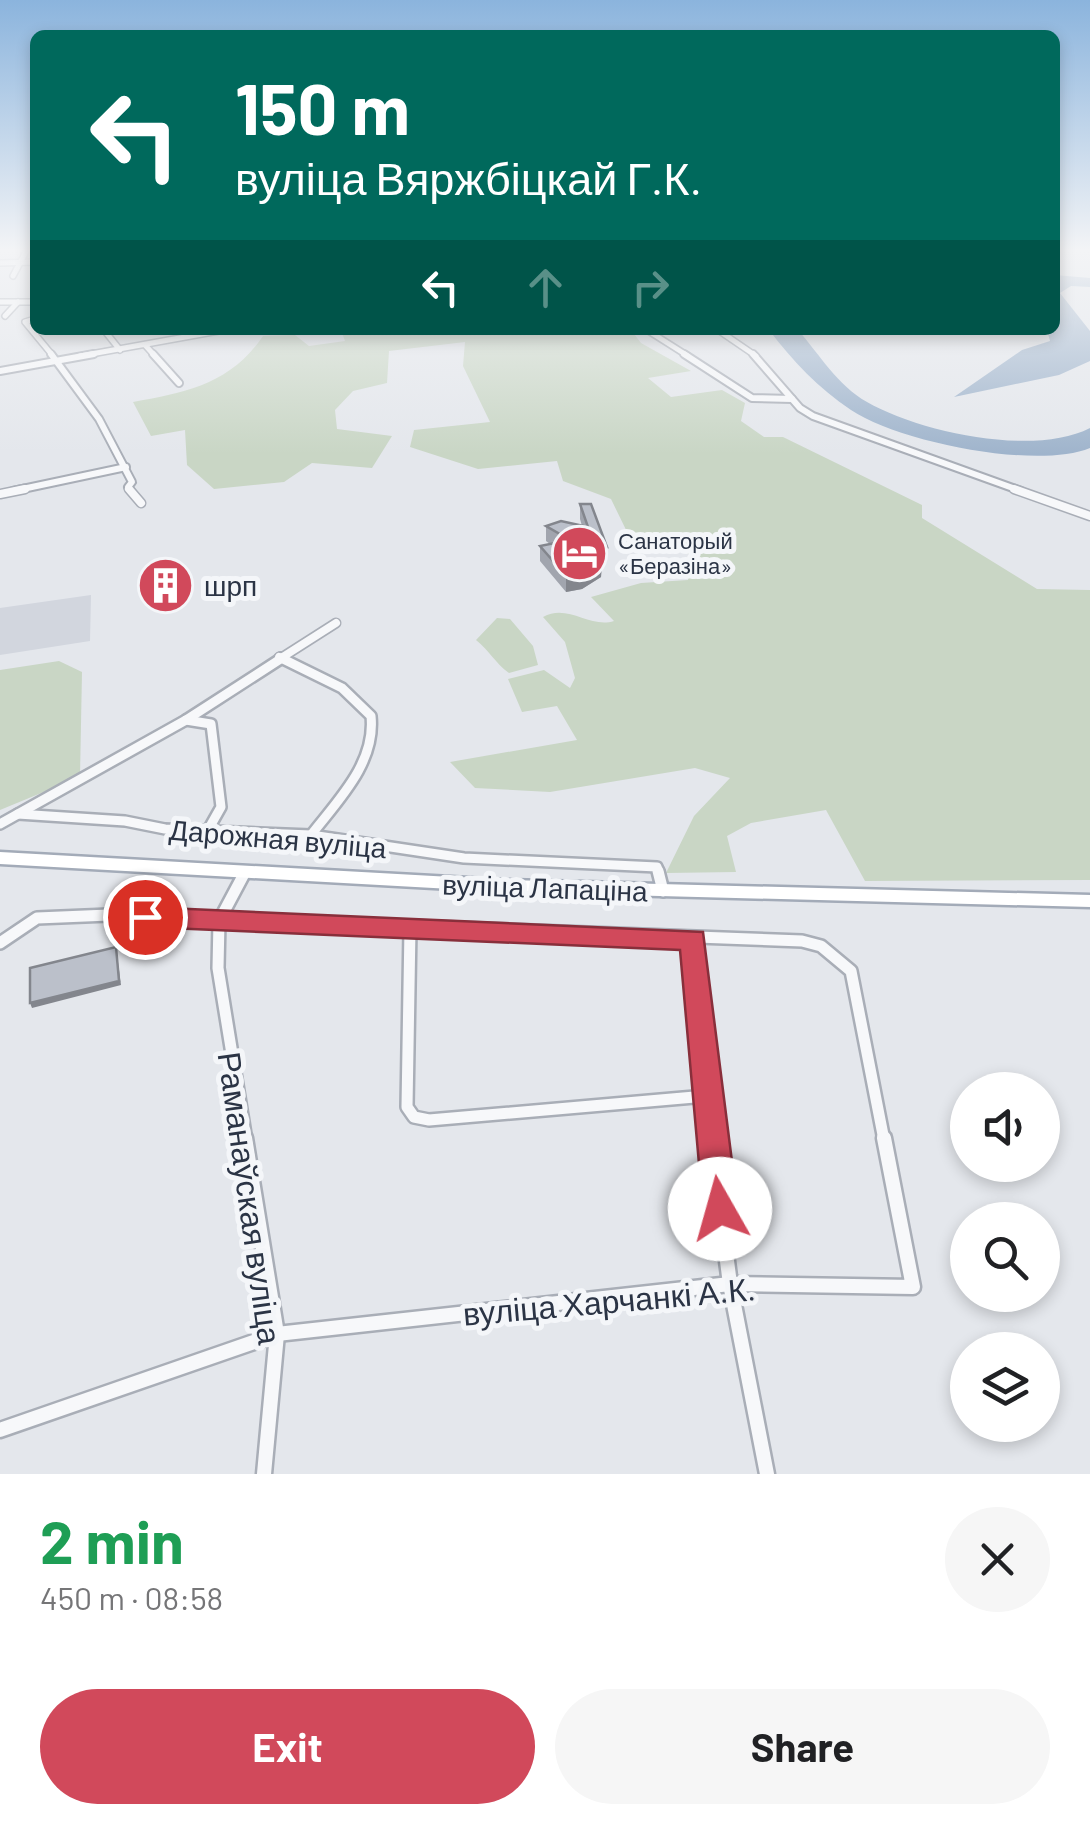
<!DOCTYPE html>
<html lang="en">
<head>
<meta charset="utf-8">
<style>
	body { margin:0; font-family:Barlow,sans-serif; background:#f6f6f6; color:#202124; height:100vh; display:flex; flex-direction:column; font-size:38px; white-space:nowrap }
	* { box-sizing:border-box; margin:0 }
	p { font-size:32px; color:#757577 }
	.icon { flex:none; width:55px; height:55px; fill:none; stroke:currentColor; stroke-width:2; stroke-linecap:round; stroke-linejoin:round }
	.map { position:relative; height:1474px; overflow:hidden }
	.sheet { display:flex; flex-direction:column; background:#fff; flex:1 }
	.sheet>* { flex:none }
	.guide { position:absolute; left:30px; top:30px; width:1030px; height:305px; border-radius:15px; box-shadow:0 5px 15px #0003; background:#00695c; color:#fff; overflow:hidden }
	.fabs { position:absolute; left:950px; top:1072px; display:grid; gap:20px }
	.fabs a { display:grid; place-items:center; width:110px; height:110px; border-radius:50%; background:#fff; box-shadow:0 5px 15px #0003; font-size:50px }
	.pin { position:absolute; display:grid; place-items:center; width:85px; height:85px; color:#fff; margin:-42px; border:5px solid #fff; border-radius:50%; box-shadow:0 2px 10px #0007 }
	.me { position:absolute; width:110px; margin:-55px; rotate:353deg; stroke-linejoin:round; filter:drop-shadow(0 0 8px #0008) }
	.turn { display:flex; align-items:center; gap:35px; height:210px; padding:0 40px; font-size:45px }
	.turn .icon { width:130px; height:130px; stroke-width:2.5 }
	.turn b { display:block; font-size:70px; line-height:85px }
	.lanes { display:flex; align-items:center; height:95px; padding:0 40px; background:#0003; justify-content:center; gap:50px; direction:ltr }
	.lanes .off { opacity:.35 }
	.round { display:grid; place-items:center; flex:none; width:105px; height:105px; border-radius:52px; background:#f6f6f6 }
	.overview { display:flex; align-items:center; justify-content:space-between; height:170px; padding:0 40px }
	h1 { font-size:60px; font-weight:700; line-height:75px; color:#1e9e55 }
	.action { display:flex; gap:20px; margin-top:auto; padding:20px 40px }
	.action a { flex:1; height:115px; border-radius:60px; background:#d1495b; color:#fff; font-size:40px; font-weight:700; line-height:115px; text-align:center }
	.action a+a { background:#f6f6f6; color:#202124 }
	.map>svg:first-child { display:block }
	.built { fill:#d2d6de }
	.green { fill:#c9d6c5 }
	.water { fill:#9fb4cc }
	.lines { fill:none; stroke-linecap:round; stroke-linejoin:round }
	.minor-far5-casing { stroke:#a9aeb7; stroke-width:8 }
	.minor-far4-casing { stroke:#a9aeb7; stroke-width:10 }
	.minor-far3-casing { stroke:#a9aeb7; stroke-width:11 }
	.minor-far2-casing { stroke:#a9aeb7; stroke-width:14 }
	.minor-far1-casing { stroke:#a9aeb7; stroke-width:16 }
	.minor-casing { stroke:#a9aeb7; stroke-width:19 }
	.primary-casing { stroke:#a3abb8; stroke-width:5 }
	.minor-far5 { stroke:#f7f8fa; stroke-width:5 }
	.minor-far4 { stroke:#f7f8fa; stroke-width:6 }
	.minor-far3 { stroke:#f7f8fa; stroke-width:8 }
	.minor-far2 { stroke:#f7f8fa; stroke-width:9 }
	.minor-far1 { stroke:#f7f8fa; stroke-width:11 }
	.minor { stroke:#f7f8fa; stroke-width:14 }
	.primary { fill:#fff; fill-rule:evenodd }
	.wall { fill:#a1a5ae }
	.shaded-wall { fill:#83868d }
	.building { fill:#bbc0ca; stroke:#83868d; stroke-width:2.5 }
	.route { fill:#d1495b; stroke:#882f3b; stroke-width:2.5 }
	.labels { text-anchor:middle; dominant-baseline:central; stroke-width:10; stroke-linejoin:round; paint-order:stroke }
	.far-poi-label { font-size:22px; fill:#2b3445; stroke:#f4f6f9; text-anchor:start }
	.poi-label { font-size:28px; fill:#2b3445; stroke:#f4f6f9; text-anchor:start }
	.street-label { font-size:28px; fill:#2b3445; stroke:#f4f6f9 }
	.near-street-label { font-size:32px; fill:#2b3445; stroke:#f4f6f9 }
</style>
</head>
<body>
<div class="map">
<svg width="1090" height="1474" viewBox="0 0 1090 1474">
	<rect width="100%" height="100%" fill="#e4e7ec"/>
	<polygon class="built" points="91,595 90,641 0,655 0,608"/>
	<g class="green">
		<path d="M 341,330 L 631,330 L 641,343 L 691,371 L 648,378 L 671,397 L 722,390 L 745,403 L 741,421 L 764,437 L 783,437 L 922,505 L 922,518 L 1037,589 L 1090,590 L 1090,880 L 865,881 L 826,810 L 751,823 L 727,836 L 736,872 L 666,873 L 694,816 L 730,778 L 695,768 L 550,792 L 475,788 L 450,762 L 577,740 L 557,706 L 522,712 L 508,679 L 544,670 L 570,688 L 575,678 L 565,642 L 543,617 C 568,603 590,629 614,621 L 591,597 L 641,583 L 688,580 L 692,555 L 630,538 L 611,499 L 563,481 L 557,461 L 478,469 L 410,447 L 414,430 L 490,422 L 463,366 L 465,342 L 389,351 L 387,383 L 353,391 L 335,410 L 337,429 L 392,436 L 372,468 L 312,463 L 284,482 L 214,489 L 187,465 L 185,430 L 151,436 L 133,402 C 185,393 231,384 263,336 L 295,335 L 309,346 L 345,341 Z"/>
		<path d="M 497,618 L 510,619 L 533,646 L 538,665 L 509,673 C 495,663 490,651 476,640 Z"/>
		<polygon points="59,661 82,672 80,777 0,810 0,670"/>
	</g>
	<g class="water">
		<polygon points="1055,275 1090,278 1090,287 1071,286 1060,293 1090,331 1090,361 1059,375 954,397 1022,350 1050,341 1047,330 1055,330"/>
		<path d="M 769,330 L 798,330 C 820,355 837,385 867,402 C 919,432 1034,457 1090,428 L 1090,448 C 1036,470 899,442 851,410 C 818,388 793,361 769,330 Z"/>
	</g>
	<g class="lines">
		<defs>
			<g id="minor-far5">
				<polyline points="0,263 35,262"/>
				<polyline points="13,276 28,248"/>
				<polyline points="0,302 35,302"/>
				<polyline points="5,316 18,302"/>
				<polyline points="35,319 25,322 53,356"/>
				<polyline points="104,330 120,350"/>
				<polyline points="647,330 688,356"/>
				<polyline points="718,330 756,356"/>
				<polyline points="145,345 155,356"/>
				<polyline points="80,356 224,330"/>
			</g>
			<g id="minor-far4">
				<polyline points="51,354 99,419 132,482 128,487 131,491"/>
				<polyline points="153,354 179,383"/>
				<polyline points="684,354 752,398 792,399"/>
				<polyline points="753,354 800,408 813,416 1021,491"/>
				<polyline points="0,371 94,354"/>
				<polyline points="13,491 126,467"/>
			</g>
			<g id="minor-far3">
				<polyline points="129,489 141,503"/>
				<polyline points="1014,489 1090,516"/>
				<polyline points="0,494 25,489"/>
				<polyline points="279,657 286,660"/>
				<polyline points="278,660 336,623"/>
			</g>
			<g id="minor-far2">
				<path d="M 281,658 L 342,688 L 371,716 C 376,763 338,800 311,835"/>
				<polyline points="186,720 211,724 221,807 208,830"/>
				<polyline points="18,814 125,821 165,829 311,835 464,858 657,867 659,873"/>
				<polyline points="0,824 186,720 282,658"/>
			</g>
			<g id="minor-far1">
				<polyline points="658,871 663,891"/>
				<polyline points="244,874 219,921 218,968 246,1140"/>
				<polyline points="410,928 407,1107 414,1117 429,1120 706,1096"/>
				<polyline points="693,940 712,1140"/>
				<polyline points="0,943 37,918 109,915 802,941 821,946 851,971 884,1140"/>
			</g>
			<g id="minor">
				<polyline points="245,1138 277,1334 264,1474"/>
				<polyline points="711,1138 730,1284 767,1474"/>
				<polyline points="0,1430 277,1334 730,1284 913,1287 884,1138"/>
			</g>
			<polygon id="primary" points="0,852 505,880 1090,895 1090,907 505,892 0,864"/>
		</defs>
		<use href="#minor-far5" class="minor-far5-casing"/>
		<use href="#minor-far4" class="minor-far4-casing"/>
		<use href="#minor-far3" class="minor-far3-casing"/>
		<use href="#minor-far2" class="minor-far2-casing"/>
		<use href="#minor-far1" class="minor-far1-casing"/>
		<use href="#minor" class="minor-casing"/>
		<use href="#primary" class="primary-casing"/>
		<use href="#minor-far5" class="minor-far5"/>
		<use href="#minor-far4" class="minor-far4"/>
		<use href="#minor-far3" class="minor-far3"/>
		<use href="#minor-far2" class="minor-far2"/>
		<use href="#minor-far1" class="minor-far1"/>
		<use href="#minor" class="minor"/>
		<use href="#primary" class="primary"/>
	</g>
	<polygon class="wall" points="580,504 607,547 606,563 602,562 601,577 582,589 566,592 540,561 540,546 550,544 546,541 546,526 582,526 580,519"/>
	<g class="shaded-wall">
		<polygon points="602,561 601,577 582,589 566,592 566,576"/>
		<polygon points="116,947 121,985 32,1008 30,1003"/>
	</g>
	<g class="building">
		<polygon points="580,504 591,504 607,547 588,545 602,561 582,573 566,576 540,546 570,540 546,526 561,521 588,527"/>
		<polygon points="116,947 119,981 30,1003 30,968"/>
	</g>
	<linearGradient id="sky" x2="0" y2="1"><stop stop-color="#8bb4dd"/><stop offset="0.55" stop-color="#f3f4f6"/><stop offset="1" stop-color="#f3f4f6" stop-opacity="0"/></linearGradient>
	<rect width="1090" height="454" fill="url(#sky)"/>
	<polygon class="route" points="145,907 703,932 738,1209 732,1220 720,1225 708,1220 703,1209 680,950 145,927 132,917"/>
	<defs>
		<symbol id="hotel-disc" viewBox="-11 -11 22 22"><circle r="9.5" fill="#d1495b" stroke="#f4f6f9"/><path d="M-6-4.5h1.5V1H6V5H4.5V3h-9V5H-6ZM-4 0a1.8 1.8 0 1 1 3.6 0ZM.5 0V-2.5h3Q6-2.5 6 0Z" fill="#fff"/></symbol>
		<symbol id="building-disc" viewBox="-11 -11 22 22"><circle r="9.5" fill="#d1495b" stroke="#f4f6f9"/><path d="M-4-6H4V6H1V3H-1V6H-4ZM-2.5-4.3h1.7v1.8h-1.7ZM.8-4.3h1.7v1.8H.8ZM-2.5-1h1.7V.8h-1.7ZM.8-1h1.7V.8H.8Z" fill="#fff"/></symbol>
	</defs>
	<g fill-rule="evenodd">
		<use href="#hotel-disc" x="548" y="522" width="63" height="63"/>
		<use href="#building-disc" x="134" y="554" width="63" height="63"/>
	</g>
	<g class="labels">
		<g class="far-poi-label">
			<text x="618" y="540">Санаторый<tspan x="618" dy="25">«Беразіна»</tspan></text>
		</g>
		<g class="poi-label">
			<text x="204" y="585">шрп</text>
		</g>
		<g class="street-label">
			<text transform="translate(278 838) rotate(5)">Дарожная вуліца</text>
			<text transform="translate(545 887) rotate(2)">вуліца Лапаціна</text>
		</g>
		<g class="near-street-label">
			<text transform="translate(251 1198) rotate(82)">Раманаўская вуліца</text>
			<text transform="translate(609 1300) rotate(-5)">вуліца Харчанкі А.К.</text>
		</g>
	</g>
</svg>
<div class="fabs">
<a><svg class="icon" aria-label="sound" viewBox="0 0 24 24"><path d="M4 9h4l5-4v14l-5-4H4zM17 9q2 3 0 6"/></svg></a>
<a><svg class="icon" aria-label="search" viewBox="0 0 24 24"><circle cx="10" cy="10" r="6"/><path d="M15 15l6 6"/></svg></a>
<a><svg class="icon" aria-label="layers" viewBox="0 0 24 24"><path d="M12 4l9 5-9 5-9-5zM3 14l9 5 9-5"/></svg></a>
</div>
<div class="pin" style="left:145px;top:917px;background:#d93025"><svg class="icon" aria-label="arrive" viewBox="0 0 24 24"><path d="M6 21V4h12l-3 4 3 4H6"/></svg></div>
<svg class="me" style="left:720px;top:1209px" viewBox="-20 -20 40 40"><circle r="19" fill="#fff"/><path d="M0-13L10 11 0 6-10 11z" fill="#d1495b"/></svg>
<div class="guide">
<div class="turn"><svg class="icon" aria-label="left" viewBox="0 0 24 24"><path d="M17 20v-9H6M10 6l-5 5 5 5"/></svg><div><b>150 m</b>вуліца Вяржбіцкай Г.К.</div></div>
<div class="lanes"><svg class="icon" aria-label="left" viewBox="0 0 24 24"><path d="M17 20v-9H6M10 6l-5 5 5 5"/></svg><svg class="icon off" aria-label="ahead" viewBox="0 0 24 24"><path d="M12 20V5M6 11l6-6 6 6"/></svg><svg class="icon off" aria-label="right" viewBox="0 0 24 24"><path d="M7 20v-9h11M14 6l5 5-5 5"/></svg></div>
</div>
</div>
<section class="sheet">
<div class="overview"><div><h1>2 min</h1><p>450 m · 08:58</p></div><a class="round"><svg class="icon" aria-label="close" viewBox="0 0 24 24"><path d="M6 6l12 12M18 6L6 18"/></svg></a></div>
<div class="action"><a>Exit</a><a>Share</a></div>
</section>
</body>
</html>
